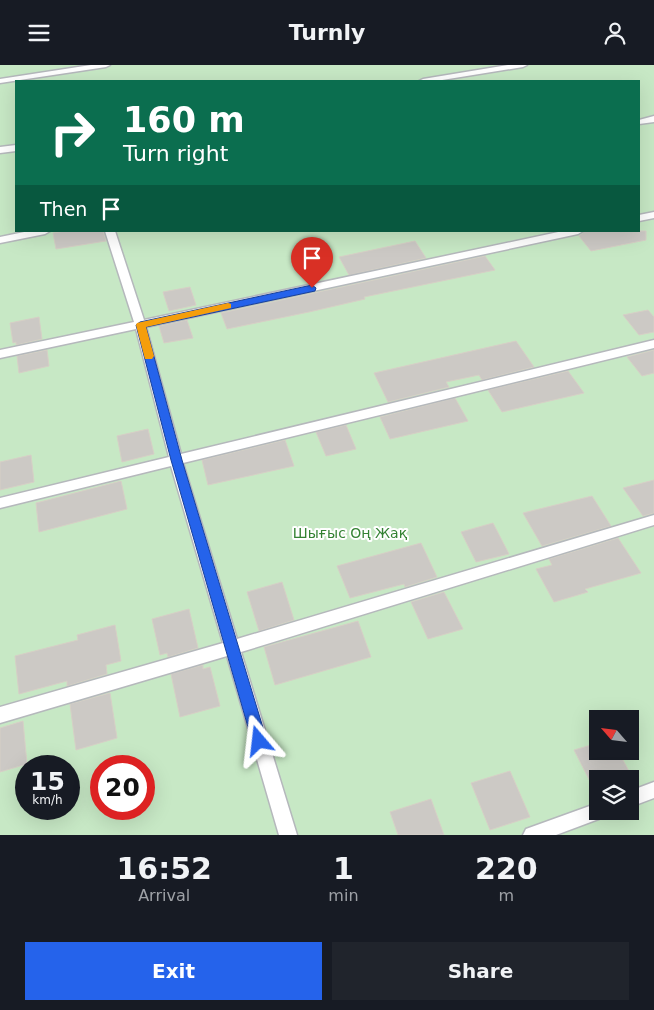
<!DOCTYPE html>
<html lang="en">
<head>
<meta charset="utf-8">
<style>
	body { margin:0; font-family:"DejaVu Sans",sans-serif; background:#20242c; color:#f1f3f6; height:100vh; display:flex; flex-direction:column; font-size:19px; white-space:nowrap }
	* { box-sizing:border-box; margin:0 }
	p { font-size:16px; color:#9ea1a6 }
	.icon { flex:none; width:28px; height:28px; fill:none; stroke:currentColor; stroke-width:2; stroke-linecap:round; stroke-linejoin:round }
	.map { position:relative; height:770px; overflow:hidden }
	.sheet { display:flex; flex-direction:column; background:#171b24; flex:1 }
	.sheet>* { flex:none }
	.guide { position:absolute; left:15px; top:15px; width:625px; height:152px; border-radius:0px; box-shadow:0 5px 20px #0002; background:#0b6e4f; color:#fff; overflow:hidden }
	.needle { width:32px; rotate:298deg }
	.tools { position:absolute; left:589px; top:645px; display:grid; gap:10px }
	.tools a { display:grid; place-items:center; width:50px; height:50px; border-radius:0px; background:#171b24; box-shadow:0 5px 20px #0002; font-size:25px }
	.speed { position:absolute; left:15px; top:690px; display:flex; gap:10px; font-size:25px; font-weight:700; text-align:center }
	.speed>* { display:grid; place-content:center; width:65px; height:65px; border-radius:50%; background:#171b24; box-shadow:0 5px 20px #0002; line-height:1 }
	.speed small { font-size:12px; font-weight:400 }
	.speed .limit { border:8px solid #d22; background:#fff; color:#111 }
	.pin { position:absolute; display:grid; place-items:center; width:42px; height:42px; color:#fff; margin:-51px -21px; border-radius:50% 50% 50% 0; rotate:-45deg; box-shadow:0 0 5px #0007 }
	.pin .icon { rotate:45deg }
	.me { position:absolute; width:55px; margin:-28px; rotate:343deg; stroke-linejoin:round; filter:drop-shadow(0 0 4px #0008) }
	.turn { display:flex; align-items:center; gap:18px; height:105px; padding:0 25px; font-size:22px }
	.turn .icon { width:65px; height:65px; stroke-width:2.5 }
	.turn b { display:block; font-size:35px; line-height:42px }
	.then { display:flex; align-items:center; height:48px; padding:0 25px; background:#0003; gap:10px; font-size:19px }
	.eta { display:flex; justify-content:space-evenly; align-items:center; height:85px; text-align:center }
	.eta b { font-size:30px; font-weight:700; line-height:35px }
	.action { display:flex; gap:10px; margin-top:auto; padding:10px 25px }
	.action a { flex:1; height:58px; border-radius:0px; background:#2563eb; color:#fff; font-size:20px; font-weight:700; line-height:58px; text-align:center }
	.action a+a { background:#20242c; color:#f1f3f6 }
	header { display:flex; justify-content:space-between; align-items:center; height:65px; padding:0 25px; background:#171b24; font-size:22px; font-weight:700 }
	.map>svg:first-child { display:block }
	.green { fill:#c7e8c5; fill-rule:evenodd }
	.building { fill:#ccc9c5; stroke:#d6d0c6 }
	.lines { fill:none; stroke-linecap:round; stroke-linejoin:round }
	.lane-casing { stroke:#b5b8bc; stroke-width:3 }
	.lane { fill:#fff; fill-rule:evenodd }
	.route { fill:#2563eb; stroke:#184099 }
	.slow { fill:#f59e0b }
	.labels { text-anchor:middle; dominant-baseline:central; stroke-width:4; stroke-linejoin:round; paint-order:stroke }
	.park-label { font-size:14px; fill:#348233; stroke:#fff }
</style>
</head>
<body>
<header><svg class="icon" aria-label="menu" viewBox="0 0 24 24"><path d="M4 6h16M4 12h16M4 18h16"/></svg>Turnly<svg class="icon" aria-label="person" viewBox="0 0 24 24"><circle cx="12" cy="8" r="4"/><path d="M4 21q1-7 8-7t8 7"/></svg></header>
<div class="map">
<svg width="654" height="770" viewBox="0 0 654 770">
	<rect width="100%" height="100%" fill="#f1eee8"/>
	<path class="green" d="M 0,0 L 654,0 L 654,770 L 0,770 ZM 16,16 L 639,16 L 639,166 L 16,166 ZM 598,654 L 630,654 L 630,686 L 598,686 ZM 26,701 L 69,701 L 69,744 L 26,744 ZM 101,701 L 144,701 L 144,744 L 101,744 ZM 598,714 L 630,714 L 630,746 L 598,746 Z"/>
	<g class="building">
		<polygon points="65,166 103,166 106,176 56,184 53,168"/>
		<polygon points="585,166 646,166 646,175 591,186 579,171"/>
		<polygon points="415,176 426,193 349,210 339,192"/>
		<polygon points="485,191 495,205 364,232 365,234 309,247 227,264 221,248"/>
		<polygon points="190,222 196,240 169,246 163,227"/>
		<polygon points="648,245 654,252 654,267 639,270 623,250"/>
		<polygon points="39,252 42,274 16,280 16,277 13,278 10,258"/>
		<polygon points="187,255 193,273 164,278 159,261"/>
		<polygon points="516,276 534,302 482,315 479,310 446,317 449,322 388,337 374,308"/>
		<polygon points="47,285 49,301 19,308 17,291"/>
		<polygon points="654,285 654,308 642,311 627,292"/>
		<polygon points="568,306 584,328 502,347 488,325"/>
		<polygon points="455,333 468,356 390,374 380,352"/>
		<polygon points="346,360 356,384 326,391 316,367"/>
		<polygon points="148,364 154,389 122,397 117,371"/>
		<polygon points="285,375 294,401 208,420 202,395"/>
		<polygon points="31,390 34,417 0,425 0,397"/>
		<polygon points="654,415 654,448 643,451 623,423"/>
		<polygon points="121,416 127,444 39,467 36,438"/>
		<polygon points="592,431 611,461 542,481 523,448"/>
		<polygon points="493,458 509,489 476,497 461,467"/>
		<polygon points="618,473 641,508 585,524 588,527 554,537 536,504 552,500 549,494"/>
		<polygon points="421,478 437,512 405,522 404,519 350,533 337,501"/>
		<polygon points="282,517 294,555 259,566 247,527"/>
		<polygon points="444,527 463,564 428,574 411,537"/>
		<polygon points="189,544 198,583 168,592 167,588 160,590 152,554"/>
		<polygon points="358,556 371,592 275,620 264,582"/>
		<polygon points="115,560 121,596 106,600 107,609 67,621 67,616 19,629 15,591 78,575 77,570"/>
		<polygon points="203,600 203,604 210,602 220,641 180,652 171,609"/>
		<polygon points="110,628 117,673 76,685 70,639"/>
		<polygon points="23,656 27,699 0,707 0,663"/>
		<polygon points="598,678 598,686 618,686 635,717 630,719 630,714 598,714 597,730 574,685"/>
		<polygon points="510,706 530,752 490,765 471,718"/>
		<polygon points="431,734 444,770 398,770 390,747"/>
	</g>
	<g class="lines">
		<defs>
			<g id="lane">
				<polygon points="91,0 110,0 106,2 0,18 0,14"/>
				<polygon points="508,0 527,0 523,2 436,16 419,16 423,14"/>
				<polygon points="654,51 654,57 639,59 639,55"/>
				<polygon points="16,80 16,86 0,88 0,82"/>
				<polygon points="654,147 654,153 639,156 639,150"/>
				<polygon points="29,166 50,166 45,169 0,178 0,172"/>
				<polygon points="105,166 115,166 144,255 563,166 583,166 578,169 146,262 181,389 654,275 654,283 183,398 237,574 654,450 654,460 241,587 297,770 279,770 227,591 0,658 0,642 223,578 171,401 0,443 0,433 169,392 136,264 0,293 0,285 134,257"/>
				<polygon points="654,717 654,733 630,742 630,726"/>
				<polygon points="598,738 598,746 606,746 604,752 556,770 523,770 526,764"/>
			</g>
		</defs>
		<use href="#lane" class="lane-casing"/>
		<use href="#lane" class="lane"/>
	</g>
	<polygon class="route" points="312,220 316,223 315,226 146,262 182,395 267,676 265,682 259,684 254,682 252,676 171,395 136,260 140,257"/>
	<polygon class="slow" points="228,238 231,239 231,243 146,262 154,291 152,294 145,294 136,260 137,258"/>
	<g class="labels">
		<g class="park-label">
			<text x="350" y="468">Шығыс Оң Жақ</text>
		</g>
	</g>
</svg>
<div class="tools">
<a><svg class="needle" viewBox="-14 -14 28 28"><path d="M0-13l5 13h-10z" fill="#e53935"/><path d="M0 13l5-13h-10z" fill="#9ea1a6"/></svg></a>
<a><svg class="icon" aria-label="layers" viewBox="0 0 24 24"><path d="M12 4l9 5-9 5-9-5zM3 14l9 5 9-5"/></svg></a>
</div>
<div class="speed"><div>15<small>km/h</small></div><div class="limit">20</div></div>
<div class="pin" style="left:312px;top:223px;background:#d93025"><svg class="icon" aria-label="arrive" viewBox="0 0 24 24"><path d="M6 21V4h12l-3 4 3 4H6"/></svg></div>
<svg class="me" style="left:259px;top:676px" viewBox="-20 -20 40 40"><path d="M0-17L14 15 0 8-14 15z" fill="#2563eb" stroke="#fff" stroke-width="4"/></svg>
<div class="guide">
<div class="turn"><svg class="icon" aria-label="right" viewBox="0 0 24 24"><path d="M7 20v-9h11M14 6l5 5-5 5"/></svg><div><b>160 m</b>Turn right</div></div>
<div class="then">Then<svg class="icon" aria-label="arrive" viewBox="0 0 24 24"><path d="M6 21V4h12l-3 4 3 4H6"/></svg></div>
</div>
</div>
<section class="sheet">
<div class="eta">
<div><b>16:52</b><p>Arrival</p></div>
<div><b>1</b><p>min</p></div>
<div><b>220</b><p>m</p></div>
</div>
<div class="action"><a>Exit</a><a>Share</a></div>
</section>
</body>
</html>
